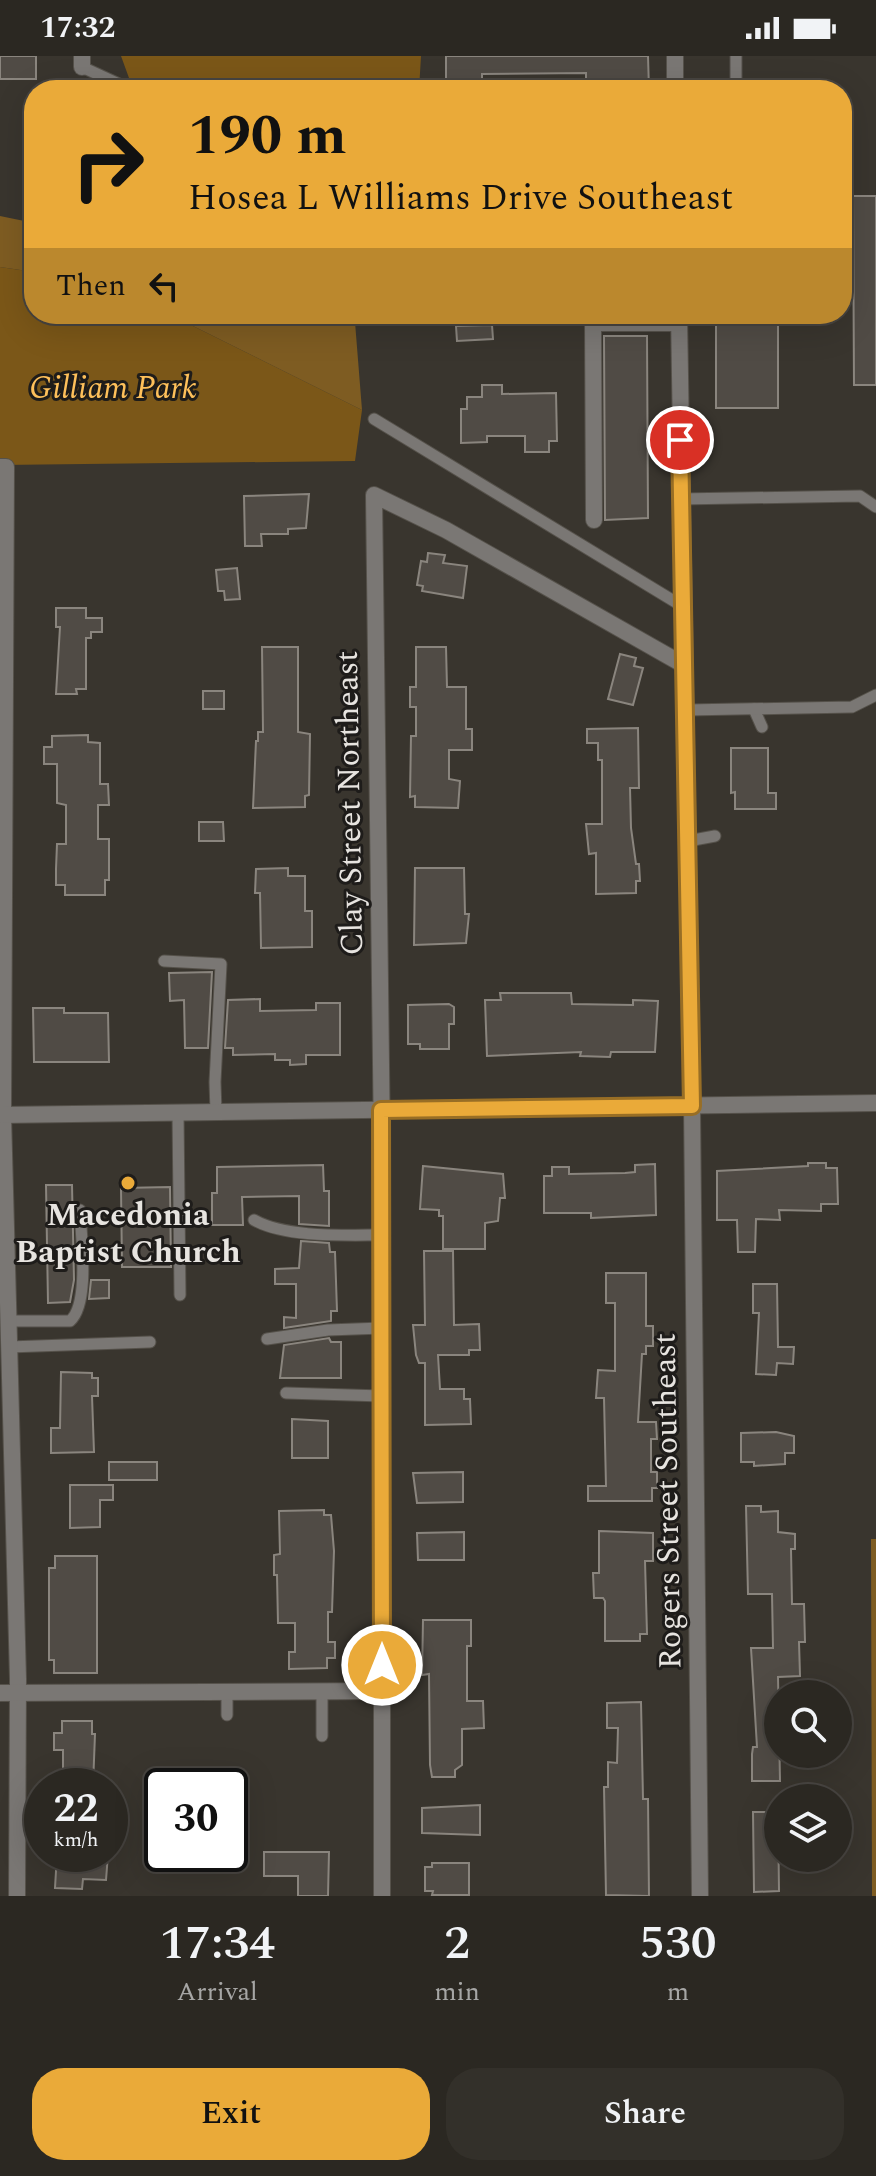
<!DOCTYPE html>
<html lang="en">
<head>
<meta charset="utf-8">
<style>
	body { margin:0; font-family:Spectral,serif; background:#33302a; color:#f1f3f6; height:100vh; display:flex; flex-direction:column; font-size:30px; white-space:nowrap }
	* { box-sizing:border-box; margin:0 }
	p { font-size:26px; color:#a6a6a5 }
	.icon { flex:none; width:44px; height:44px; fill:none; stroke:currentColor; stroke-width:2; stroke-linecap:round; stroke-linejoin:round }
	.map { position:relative; height:1840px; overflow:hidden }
	.details { display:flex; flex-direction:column; background:#2b2822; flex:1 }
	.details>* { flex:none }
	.banner { position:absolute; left:24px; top:24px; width:828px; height:244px; border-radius:32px; box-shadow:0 8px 32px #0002,0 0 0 2px #474440; background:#eaaa39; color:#111; overflow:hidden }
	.buttons { position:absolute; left:764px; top:1624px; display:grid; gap:16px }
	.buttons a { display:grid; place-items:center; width:88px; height:88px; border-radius:50%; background:#2b2822; box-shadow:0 8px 32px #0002,0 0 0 2px #474440; font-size:40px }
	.speed { position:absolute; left:24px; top:1712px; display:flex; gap:16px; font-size:40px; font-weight:700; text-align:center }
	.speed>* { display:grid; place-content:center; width:104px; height:104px; border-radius:50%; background:#2b2822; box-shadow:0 8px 32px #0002,0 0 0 2px #474440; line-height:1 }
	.speed small { font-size:20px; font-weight:400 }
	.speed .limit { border:4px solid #111; border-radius:12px; background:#fff; color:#111 }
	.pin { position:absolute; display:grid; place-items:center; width:68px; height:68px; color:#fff; margin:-34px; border:4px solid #fff; border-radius:50%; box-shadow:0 2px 8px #0007 }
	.me { position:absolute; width:88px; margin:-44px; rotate:0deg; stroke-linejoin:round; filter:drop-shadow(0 0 6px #0008) }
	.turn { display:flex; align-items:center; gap:28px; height:168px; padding:0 32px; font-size:36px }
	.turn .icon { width:104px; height:104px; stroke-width:2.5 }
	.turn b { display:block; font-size:56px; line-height:68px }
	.then { display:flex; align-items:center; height:76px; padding:0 32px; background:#0003; gap:16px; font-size:30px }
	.eta { display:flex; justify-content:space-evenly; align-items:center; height:136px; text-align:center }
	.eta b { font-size:48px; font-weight:600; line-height:56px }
	.cta { display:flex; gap:16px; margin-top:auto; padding:16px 32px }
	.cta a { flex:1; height:92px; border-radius:32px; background:#eaaa39; color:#111; font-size:32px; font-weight:600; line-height:92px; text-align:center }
	.cta a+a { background:#33302a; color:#f1f3f6 }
	.status { display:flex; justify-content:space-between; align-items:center; height:56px; padding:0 40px; background:#2b2822; direction:ltr }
	.status svg { height:22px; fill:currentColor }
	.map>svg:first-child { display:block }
	.green { fill:#7b5718 }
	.forest { fill:#7e5c22 }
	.building { fill:#504b45; stroke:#8a857e; stroke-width:2 }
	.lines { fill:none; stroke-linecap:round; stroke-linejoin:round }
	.service-casing { stroke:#55514a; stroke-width:13 }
	.minor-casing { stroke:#55514a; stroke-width:18 }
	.tertiary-casing { stroke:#55514a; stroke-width:18 }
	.service { stroke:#7a7774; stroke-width:11 }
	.minor { stroke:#7a7774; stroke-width:16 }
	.tertiary { stroke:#7a7774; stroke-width:16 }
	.route-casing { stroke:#986e25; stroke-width:20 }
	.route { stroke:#eaaa39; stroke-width:14 }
	.poi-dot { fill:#eaaa39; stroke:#1e1c1a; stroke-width:3 }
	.labels { text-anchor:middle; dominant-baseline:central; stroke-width:6; stroke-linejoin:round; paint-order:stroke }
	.park-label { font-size:32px; font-style:italic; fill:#fec05a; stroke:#1e1c1a }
	.street-label { font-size:32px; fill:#e7e4e0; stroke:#1e1c1a }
	.poi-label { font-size:32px; font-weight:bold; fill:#e7e4e0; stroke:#1e1c1a }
</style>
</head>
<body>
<div class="status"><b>17:32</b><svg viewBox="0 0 49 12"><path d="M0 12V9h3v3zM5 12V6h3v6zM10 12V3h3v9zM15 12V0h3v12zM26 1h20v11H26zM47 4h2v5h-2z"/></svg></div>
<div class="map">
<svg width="876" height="1840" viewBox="0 0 876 1840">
	<rect width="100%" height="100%" fill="#39352e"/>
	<g class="green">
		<polygon points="121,0 421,0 419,34 106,34 133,33"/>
		<polygon points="0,211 34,216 34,258 163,258 189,268 362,354 355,405 0,409"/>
		<polygon points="200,258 369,258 368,266 233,268 215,265"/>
	</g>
	<g class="forest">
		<polygon points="0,160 34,167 34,216 0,211"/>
		<polygon points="163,258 200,258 215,265 233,268 355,266 362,354 189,268"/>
		<polygon points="871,1483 876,1483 876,1840 872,1840"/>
	</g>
	<g class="building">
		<rect x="0" y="0" width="36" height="23"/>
		<polygon points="446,0 648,0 649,34 586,34 586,17 482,18 482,34 446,34"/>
		<polygon points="853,140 876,140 876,329 854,329"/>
		<rect x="716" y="258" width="62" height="94"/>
		<polygon points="492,269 493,283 457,285 456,270"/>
		<polygon points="604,280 647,280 648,462 605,464"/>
		<polygon points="482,329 502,329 502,338 556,337 557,385 549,385 549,396 525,396 525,380 487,380 487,386 461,387 461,353 467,353 467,341 482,341"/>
		<polygon points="309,438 306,472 288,473 288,478 261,478 262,490 245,490 244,440"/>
		<polygon points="428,497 445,499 443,507 467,510 463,542 422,535 423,530 417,529 421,505 427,506"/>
		<polygon points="237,512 240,543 225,544 224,535 218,535 216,514"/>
		<polygon points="56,552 86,552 86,562 102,562 102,576 91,576 91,582 86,582 86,633 76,633 77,638 56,638 60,571 56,571"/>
		<polygon points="262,591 298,591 298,676 310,678 309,739 305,740 305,751 253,752 256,685 258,685 258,676 263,676"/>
		<polygon points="416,591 446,591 447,631 466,631 466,673 472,673 472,694 449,694 449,723 460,725 458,752 415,751 415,740 410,741 411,680 416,680 416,651 410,651 410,631 416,631"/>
		<polygon points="620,598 636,602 634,610 643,612 633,649 608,643"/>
		<rect x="203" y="635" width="21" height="18"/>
		<polygon points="638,672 639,732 630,732 631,772 636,808 639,808 640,825 636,825 636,837 596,838 596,797 589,798 586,768 602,768 602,704 598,704 598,687 587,687 587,673"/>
		<polygon points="88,679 88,686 100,687 100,728 108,728 109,749 98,749 98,783 109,783 109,824 105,824 105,839 65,839 65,829 56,829 56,813 57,788 66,788 66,749 57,747 57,708 44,708 44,691 52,691 52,680"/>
		<polygon points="731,692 768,692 768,737 776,737 776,753 735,753 735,736 731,737"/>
		<polygon points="199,766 223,766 224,785 199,785"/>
		<polygon points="288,812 288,820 305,820 305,855 312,855 312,891 261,892 260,837 255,837 256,813"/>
		<polygon points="415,812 464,812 465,858 469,858 466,887 414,889"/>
		<polygon points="212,916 208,992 185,992 184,944 170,945 169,917"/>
		<polygon points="500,937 571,937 572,948 633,949 633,944 658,945 655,996 611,996 610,1001 580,1000 581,996 487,1000 485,944 501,944"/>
		<polygon points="260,943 260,955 316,954 316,947 340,947 340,999 306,999 306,1008 290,1009 290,1004 275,1004 275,998 233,999 233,992 225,992 228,944"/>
		<polygon points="449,948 454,951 454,968 449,968 449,993 420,993 420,988 408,988 408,949"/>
		<polygon points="33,952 64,952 64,957 108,957 109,1006 34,1006"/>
		<polygon points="808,1107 826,1107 826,1112 837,1112 838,1148 821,1148 821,1155 779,1154 780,1164 756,1163 755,1196 738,1196 737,1164 717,1164 717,1115 808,1110"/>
		<polygon points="655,1108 656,1159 591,1162 591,1157 544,1157 544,1120 552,1120 552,1111 569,1111 569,1118 625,1117 635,1116 635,1109"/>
		<polygon points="323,1109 324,1135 329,1135 329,1170 299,1168 299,1140 242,1141 243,1169 212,1169 212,1137 217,1137 217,1111"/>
		<polygon points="423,1110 503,1118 505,1142 500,1142 498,1165 485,1167 485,1193 443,1193 443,1160 439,1160 439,1154 420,1153"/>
		<polygon points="46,1129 72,1129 74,1224 70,1246 48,1247"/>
		<polygon points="170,1131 171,1211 122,1211 121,1132"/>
		<polygon points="301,1185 329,1187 330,1196 335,1196 337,1255 331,1255 331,1265 284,1272 284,1261 296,1262 296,1228 275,1228 275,1213 299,1212"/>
		<polygon points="424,1195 453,1195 454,1269 479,1268 480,1294 469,1294 469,1299 438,1299 440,1333 464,1333 464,1343 470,1343 471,1368 425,1369 425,1307 419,1307 416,1299 413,1269 425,1269"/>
		<polygon points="606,1217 646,1217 646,1270 653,1270 653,1290 646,1290 646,1298 642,1298 638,1366 656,1366 657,1383 651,1383 651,1416 657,1416 657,1432 652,1432 652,1445 588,1445 588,1430 606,1430 604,1342 596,1342 598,1314 615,1315 615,1247 606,1247"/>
		<polygon points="91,1224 109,1224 109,1242 89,1243"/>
		<polygon points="753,1228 777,1228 778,1291 794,1291 793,1308 777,1307 776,1319 756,1318 759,1257 753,1257"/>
		<polygon points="329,1282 331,1286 341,1286 341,1322 280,1322 284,1289"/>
		<polygon points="61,1316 92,1317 92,1322 98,1322 98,1340 92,1340 94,1396 51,1397 51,1372 60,1372"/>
		<polygon points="292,1363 328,1365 328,1402 292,1402"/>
		<polygon points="776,1376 794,1380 794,1397 785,1397 785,1408 754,1410 754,1406 741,1406 741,1377"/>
		<rect x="109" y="1406" width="48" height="18"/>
		<polygon points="463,1416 463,1446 417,1447 413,1417"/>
		<polygon points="70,1429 113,1429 113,1444 100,1444 100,1471 70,1472"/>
		<polygon points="746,1450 761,1450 761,1456 778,1455 778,1476 795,1478 795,1493 791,1493 792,1548 804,1548 805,1586 799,1586 800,1620 778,1621 780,1725 752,1725 752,1698 753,1691 757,1691 751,1592 773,1592 772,1538 748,1538"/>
		<polygon points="324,1454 324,1459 331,1459 334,1495 332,1556 328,1556 328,1586 335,1586 335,1602 327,1602 327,1612 289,1613 289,1596 295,1596 295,1567 278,1567 277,1519 274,1519 274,1499 280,1498 279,1455"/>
		<polygon points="599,1475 653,1477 653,1505 645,1505 647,1578 640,1578 640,1585 605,1585 605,1545 603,1542 594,1542 593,1517 599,1517"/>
		<polygon points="464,1476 464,1504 418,1504 417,1477"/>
		<polygon points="55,1500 97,1500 97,1617 54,1617 54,1604 49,1604 49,1512 55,1512"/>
		<polygon points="423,1564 471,1564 471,1590 467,1590 467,1645 483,1645 484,1672 462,1673 462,1709 455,1714 455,1721 432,1721 430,1709 429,1618 422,1619"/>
		<polygon points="641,1646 643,1743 648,1743 649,1840 606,1839 604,1731 608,1731 608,1706 617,1707 618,1672 607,1672 607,1647"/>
		<polygon points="62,1665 92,1665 92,1678 95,1678 93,1730 63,1730 63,1694 54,1694 54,1677 62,1677"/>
		<polygon points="480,1749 480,1779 422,1777 422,1752"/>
		<polygon points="753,1756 778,1756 779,1835 754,1836"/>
		<polygon points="264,1796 329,1796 328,1840 298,1840 298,1820 264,1820"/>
		<polygon points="57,1798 108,1798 106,1824 83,1823 82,1833 55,1832"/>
		<polygon points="432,1807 469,1807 469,1839 432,1839 433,1835 425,1835 425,1811 432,1811"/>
	</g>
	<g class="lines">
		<defs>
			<g id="service">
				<polyline points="736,0 736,34"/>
				<polyline points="82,11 121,29 120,34"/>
				<polyline points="374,363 682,550"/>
				<polyline points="680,443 860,440 876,451"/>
				<polyline points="754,653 762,671"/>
				<polyline points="687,654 852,651 876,639"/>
				<polyline points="688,785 715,780"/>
				<polyline points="164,905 221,908 215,1026 216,1056"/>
				<polyline points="178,1057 180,1239"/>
				<path d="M 254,1164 C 286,1182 345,1179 382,1179"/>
				<path d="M 9,1265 L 70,1265 C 90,1248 81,1180 80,1154"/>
				<polyline points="267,1283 328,1274 382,1272"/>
				<polyline points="9,1291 150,1286"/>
				<polyline points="286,1337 382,1340"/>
				<polyline points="227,1636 227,1659"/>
				<polyline points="322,1680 322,1636"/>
			</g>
			<g id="minor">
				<polyline points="675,0 675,34"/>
				<polyline points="82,11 82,0"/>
				<polyline points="679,258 692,1050 700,1840"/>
				<polyline points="0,411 6,411 3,1059 18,1623 17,1840"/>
				<polyline points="594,464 593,267 679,267"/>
				<polyline points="0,1637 382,1635"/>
				<polyline points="382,1840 382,1089 374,439 446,474 684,609"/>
			</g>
			<polyline id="tertiary" points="0,1059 876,1047"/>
		</defs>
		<use href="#service" class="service-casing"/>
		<use href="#minor" class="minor-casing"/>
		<use href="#tertiary" class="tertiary-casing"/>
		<use href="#service" class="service"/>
		<use href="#minor" class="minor"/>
		<use href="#tertiary" class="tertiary"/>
	</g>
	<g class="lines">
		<defs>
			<polyline id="route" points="382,1609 381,1054 692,1050 680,384"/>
		</defs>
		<use href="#route" class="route-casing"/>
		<use href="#route" class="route"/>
	</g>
	<circle class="poi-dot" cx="128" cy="1127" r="8"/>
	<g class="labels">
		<g class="park-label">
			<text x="113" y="332">Gilliam Park</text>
		</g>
		<g class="street-label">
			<text transform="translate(350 747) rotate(-91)">Clay Street Northeast</text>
			<text transform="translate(668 1445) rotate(-91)">Rogers Street Southeast</text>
		</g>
		<g class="poi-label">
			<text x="128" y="1159">Macedonia<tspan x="128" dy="37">Baptist Church</tspan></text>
		</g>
	</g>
</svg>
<div class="buttons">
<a><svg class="icon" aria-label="search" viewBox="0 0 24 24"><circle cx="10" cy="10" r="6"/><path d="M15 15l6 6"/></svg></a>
<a><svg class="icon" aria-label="layers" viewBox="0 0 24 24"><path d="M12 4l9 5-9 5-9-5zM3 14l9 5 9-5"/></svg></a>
</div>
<div class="speed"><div>22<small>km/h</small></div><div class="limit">30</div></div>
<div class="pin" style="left:680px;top:384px;background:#d93025"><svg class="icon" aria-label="arrive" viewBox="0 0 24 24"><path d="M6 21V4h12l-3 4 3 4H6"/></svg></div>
<svg class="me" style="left:382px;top:1609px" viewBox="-20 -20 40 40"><circle r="17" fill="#eaaa39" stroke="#fff" stroke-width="3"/><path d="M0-11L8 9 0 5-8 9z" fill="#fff"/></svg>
<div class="banner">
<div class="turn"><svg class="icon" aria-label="right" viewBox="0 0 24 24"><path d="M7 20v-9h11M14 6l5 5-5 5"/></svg><div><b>190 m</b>Hosea L Williams Drive Southeast</div></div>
<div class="then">Then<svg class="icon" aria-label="left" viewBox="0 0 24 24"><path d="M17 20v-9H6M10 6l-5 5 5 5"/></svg></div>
</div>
</div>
<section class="details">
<div class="eta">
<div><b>17:34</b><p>Arrival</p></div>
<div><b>2</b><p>min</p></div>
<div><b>530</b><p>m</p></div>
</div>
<div class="cta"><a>Exit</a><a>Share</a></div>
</section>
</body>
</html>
